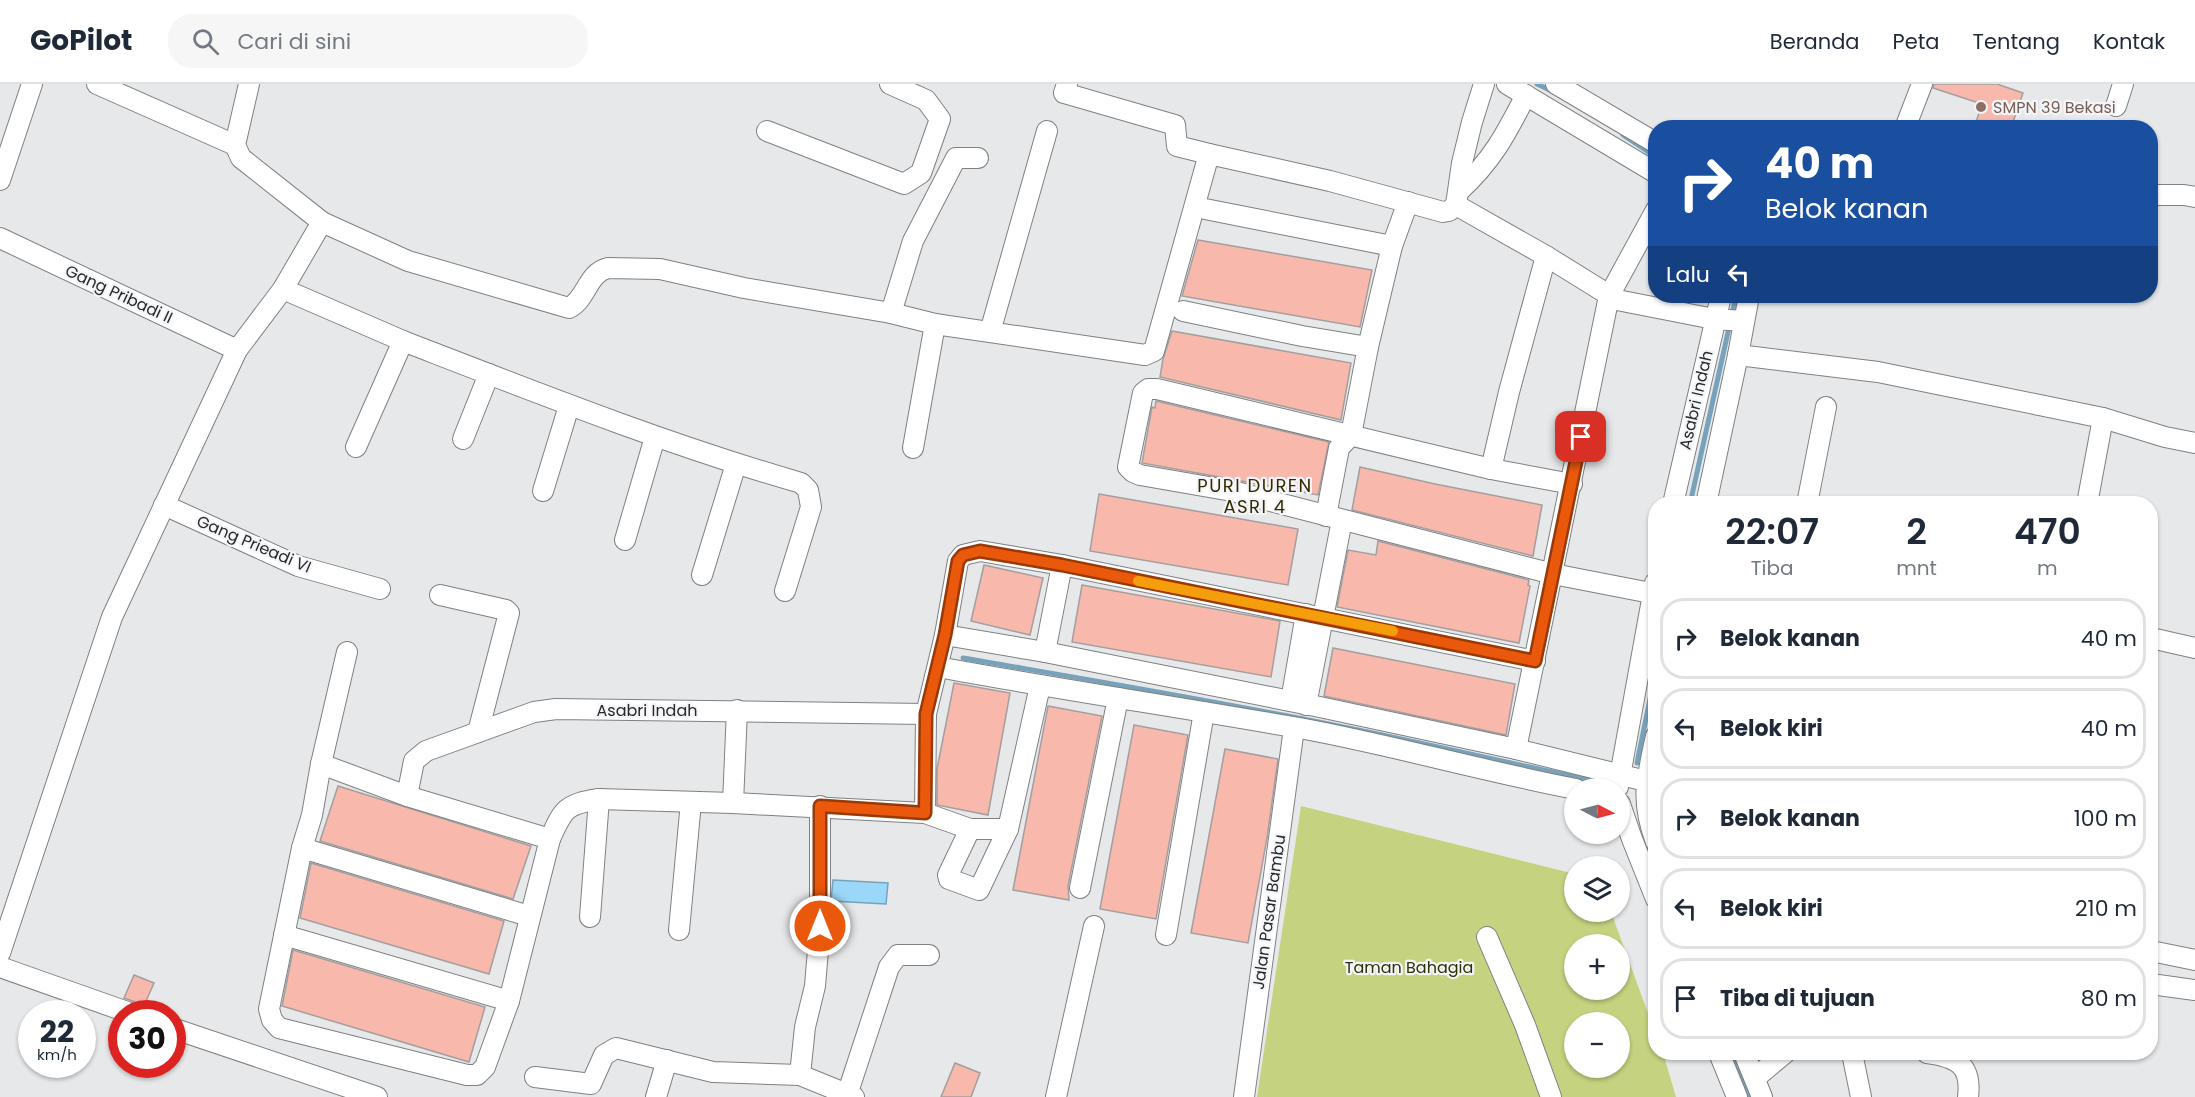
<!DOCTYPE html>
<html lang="id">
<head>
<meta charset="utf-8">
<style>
	body { margin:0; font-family:Poppins,sans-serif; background:#f6f6f7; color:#1f2937; height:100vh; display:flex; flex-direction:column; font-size:22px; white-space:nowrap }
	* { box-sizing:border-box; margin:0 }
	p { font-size:20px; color:#747a83 }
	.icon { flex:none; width:33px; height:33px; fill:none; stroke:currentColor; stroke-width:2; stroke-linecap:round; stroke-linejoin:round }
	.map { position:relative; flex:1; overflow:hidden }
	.drawer { position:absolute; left:1648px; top:412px; width:510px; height:564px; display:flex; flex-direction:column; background:#fff; border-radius:24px; box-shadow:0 2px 4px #0004 }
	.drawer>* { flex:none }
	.hud { position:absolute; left:1648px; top:36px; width:510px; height:183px; border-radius:24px; box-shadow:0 2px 4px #0004; background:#1a4fa0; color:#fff; overflow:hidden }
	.needle { width:39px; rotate:96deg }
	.fabs { position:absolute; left:1564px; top:694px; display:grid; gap:12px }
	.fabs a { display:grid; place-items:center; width:66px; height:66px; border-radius:50%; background:#fff; box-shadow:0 2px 4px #0004; font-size:30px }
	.speed { position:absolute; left:18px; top:916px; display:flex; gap:12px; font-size:30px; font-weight:700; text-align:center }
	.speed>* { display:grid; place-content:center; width:78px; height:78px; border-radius:50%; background:#fff; box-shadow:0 2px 4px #0004; line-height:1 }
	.speed small { font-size:15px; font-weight:400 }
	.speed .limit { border:9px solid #d22; background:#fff; color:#111 }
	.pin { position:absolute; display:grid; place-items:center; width:51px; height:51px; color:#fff; margin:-26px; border-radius:12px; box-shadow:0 3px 9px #0006 }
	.me { position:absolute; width:66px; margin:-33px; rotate:0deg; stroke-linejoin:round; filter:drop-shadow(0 0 4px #0008) }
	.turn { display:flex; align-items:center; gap:21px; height:126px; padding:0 18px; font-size:27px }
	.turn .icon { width:78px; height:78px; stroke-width:2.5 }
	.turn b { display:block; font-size:42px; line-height:51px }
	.then { display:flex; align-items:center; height:57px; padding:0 18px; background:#0003; gap:12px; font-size:22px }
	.eta { display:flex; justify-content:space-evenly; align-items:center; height:102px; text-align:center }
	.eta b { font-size:36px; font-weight:600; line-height:42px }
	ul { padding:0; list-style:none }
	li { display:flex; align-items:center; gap:18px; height:81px; margin:0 12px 9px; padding:0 6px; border:3px solid #e0e1e3; border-radius:24px }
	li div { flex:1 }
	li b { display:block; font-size:22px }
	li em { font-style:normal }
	header { display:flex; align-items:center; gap:36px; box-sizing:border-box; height:84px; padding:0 30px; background:#fff; border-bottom:2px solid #e0e1e3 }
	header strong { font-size:28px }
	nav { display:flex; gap:33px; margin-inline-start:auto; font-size:21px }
	.search { width:420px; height:54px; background:#f6f6f7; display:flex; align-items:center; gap:15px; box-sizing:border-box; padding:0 21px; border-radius:24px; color:#747a83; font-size:22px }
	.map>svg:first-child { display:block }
	.green { fill:#c5d27f; fill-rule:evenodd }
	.water { fill:#9bd7f8; stroke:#78a2ba; stroke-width:1.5 }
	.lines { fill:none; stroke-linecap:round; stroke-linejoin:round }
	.stream { stroke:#78a2ba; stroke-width:5 }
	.building { fill:#f9b8ac; stroke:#a29f9e; stroke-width:1.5 }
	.street-casing { stroke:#7f8082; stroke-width:22 }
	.street { stroke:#fff; stroke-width:20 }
	.route-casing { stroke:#983908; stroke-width:15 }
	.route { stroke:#ea580c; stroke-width:10 }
	.slow { stroke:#f59e0b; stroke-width:10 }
	.education-dot { fill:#8d6e63; stroke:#f4f5f8; stroke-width:2 }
	.labels { text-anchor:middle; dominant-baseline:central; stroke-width:4.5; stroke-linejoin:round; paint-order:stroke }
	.education-label { font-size:16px; fill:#785e54; stroke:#f4f5f8; text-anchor:start }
	.street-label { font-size:16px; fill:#272829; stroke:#f4f5f8 }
	.park-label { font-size:16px; fill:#2c3004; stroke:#f4f5f8 }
	.neighbourhood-label { font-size:18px; letter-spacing:1.5px; fill:#332a00; stroke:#f4f5f8 }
</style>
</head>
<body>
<header>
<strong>GoPilot</strong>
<div class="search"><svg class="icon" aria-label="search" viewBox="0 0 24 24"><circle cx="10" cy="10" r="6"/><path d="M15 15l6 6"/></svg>Cari di sini</div>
<nav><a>Beranda</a><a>Peta</a><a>Tentang</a><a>Kontak</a></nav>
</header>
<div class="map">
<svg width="2195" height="1013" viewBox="0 0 2195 1013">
	<rect width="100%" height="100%" fill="#e6e8ea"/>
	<path class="green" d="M 1301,722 L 1575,790 L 1575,828 L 1611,828 L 1656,951 L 1656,969 L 1663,969 L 1676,1013 L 1257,1013 ZM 1575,861 L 1620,861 L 1620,906 L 1575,906 ZM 1575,939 L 1620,939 L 1620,984 L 1575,984 Z"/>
	<polygon class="water" points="833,796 888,799 886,820 831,817"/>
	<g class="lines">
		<g class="stream">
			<polyline points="1537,0 1554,8"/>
			<polyline points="1623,51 1656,73"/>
			<polyline points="1690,420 1736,212"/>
			<path d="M 963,574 C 1090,596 1217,617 1343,643 C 1434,661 1524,683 1615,701"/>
			<polyline points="1637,679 1656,585"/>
			<polyline points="1649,761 1656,786"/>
			<polyline points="1730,969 1749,1013"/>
		</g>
	</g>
	<g class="building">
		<polygon points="1934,0 1997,0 2023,9 2011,44 1974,44 1982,20 1933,4"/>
		<polygon points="1198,156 1372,186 1360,243 1182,212"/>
		<polygon points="1172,247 1351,279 1341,336 1160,293 1163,275"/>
		<polygon points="1156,317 1329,358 1318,411 1142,379 1152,323 1155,324"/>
		<polygon points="1360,383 1435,400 1542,421 1533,472 1352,426"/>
		<polygon points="1099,410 1298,445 1288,501 1090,467"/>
		<polygon points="1378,457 1529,496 1528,501 1530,502 1519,559 1337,523 1348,466 1376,471"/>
		<polygon points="984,481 1043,494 1030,551 971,537"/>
		<polygon points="1082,501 1280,537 1271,593 1072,558"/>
		<polygon points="1333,564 1515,600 1506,651 1324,612"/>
		<polygon points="954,599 1010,609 988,731 937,721 937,685"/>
		<polygon points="1048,622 1102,632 1068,802 1069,816 1013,806"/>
		<polygon points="1134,641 1188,651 1156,835 1100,825"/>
		<polygon points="1225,665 1278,675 1267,754 1248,859 1191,849"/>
		<polygon points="338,702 531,762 513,815 320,757"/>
		<polygon points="311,779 504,837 489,890 300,834"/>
		<polygon points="293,866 485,923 469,978 282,922"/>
		<polygon points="134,891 154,899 143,924 138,919 124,914"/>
		<polygon points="955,979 980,989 971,1013 941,1013"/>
	</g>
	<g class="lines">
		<defs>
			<g id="street">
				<polyline points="97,0 235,61"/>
				<polyline points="1067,0 1064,9 1175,41 1177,62 1209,70"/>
				<polyline points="1507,0 1656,89"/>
				<polyline points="1556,0 1656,59"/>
				<polyline points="2116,22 2123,0"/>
				<polyline points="1905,44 1922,0"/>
				<polyline points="767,47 904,100 921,89 940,35 926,16 890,0"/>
				<polyline points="0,96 32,0"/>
				<path d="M 1459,107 C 1492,77 1506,50 1526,11"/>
				<polyline points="2153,111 2184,111 2195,113"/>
				<polyline points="1456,121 1546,172 1617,216 1714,235 1744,237"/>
				<polyline points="1205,125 1392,162"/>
				<path d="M 322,138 L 408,177 L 569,224 C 587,215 587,189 608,184 L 660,185 L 744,204 L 891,229 L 935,240 L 1145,271 L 1154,267 L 1209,70 L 1330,97 L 1443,128 L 1449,127 L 1456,121 L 1462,79 L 1472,38 L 1484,0"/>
				<polyline points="0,154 237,266"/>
				<polyline points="283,205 403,257"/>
				<polyline points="1183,227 1302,252 1368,263"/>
				<polyline points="891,229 913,157 956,74 978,74"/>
				<polyline points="990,248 1047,47"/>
				<polyline points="1738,271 1878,288 2103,334 2087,420"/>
				<polyline points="2103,334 2165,353 2195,359"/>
				<polyline points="463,355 489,290"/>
				<path d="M 356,363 L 403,257 C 535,308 666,360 801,399 L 808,406 L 811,423 L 785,507"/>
				<polyline points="913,364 935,240"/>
				<polyline points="1491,385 1509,308 1546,172"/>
				<polyline points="1572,400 1491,385 1157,305 1148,305 1143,309 1128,383 1133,388 1140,391 1232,407 1553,490 1656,510"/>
				<polyline points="543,407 569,322"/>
				<polyline points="1673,420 1721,212"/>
				<polyline points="1706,420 1738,271 1749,212"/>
				<polyline points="1807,420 1826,323"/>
				<polyline points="164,421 298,482 380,505"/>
				<polyline points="1326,432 1339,364 1351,351 1368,263 1392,162 1408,118"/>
				<polyline points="625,456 655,353"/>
				<polyline points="702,491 736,380"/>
				<polyline points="440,511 506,526 509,529 478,648"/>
				<polyline points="945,551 1045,568 1315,622 1516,665 1646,697"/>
				<polyline points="2151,554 2195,564"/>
				<polyline points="1045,568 1062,481"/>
				<path d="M 938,583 C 1062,606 1186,624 1310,646 C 1399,663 1487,688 1576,705"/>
				<polyline points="1291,617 1306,530"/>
				<polyline points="1306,621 1342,436"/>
				<path d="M 1656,652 C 1647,694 1640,716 1656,758"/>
				<polyline points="1516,665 1609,212 1656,126"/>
				<polygon points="321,680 407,712 550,755 509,917 485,983 477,991 467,991 279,944 272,936 269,925 302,764 312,731"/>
				<polyline points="321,680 347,568"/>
				<polyline points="1618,703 1655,499"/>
				<polyline points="407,712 414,677 426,667 534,628 556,625 926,630"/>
				<polyline points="733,719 737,626"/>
				<polyline points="1620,720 1632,755 1656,815"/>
				<polyline points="925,729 926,630 945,551 958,477 963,471 980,467 1062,481 1535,577"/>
				<polyline points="970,745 948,791 949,795 979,806 1008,745"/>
				<path d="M 550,755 C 563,725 566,720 599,715 L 733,719 L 925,729 L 970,745 L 1008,745 L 1040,602"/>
				<polyline points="302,764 529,832"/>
				<polyline points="1080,804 1118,614"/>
				<polyline points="590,833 599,715"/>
				<polyline points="679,846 691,718"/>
				<polyline points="284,851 509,917"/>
				<polyline points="1166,851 1204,628"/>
				<polyline points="1487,853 1525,941 1551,1013"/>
				<polyline points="2151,867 2195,876"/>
				<polyline points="0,869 112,533 237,266 283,205 322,138 241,74 235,61 249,0"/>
				<polyline points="0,883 133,930"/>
				<polyline points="2151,900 2195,906"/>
				<polyline points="172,944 377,1013"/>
				<polyline points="1719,969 1737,1013"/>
				<polyline points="1744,969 1762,1013"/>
				<polyline points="1852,969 1861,1013"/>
				<path d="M 1927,969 C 1957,973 1972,981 1968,1013"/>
				<polyline points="800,991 805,943 815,902 820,842 820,722"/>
				<polyline points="535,993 591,1000 604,971 616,964 713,988 800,991 854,1013"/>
				<polyline points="1755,994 1785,969"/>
				<polyline points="847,1011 889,883 898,871 929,871"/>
				<polyline points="656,1013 667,976"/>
				<polyline points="1056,1013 1094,842"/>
				<polyline points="1244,1013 1294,644"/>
			</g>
		</defs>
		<use href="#street" class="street-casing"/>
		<use href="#street" class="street"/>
	</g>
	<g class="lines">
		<defs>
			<polyline id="route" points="820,842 820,722 925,729 926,630 945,551 958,477 963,471 980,467 1062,481 1535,577 1581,353"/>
		</defs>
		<use href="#route" class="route-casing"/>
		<use href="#route" class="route"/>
		<polyline class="slow" points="1138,497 1393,547"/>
	</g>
	<circle class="education-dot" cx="1981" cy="23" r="6"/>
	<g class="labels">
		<g class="education-label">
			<text x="1993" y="23">SMPN 39 Bekasi</text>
		</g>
		<g class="street-label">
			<text transform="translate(119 210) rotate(25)">Gang Pribadi II</text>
			<text transform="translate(1696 316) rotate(-77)">Asabri Indah</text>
			<text transform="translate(254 460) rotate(23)">Gang Prieadi VI</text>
			<text x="647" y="626">Asabri Indah</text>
			<text transform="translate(1269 828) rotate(-82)">Jalan Pasar Bambu</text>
		</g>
		<g class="park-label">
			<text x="1409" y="883">Taman Bahagia</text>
		</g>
		<g class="neighbourhood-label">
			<text x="1255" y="401">PURI DUREN<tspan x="1255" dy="21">ASRI 4</tspan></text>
		</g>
	</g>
</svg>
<div class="fabs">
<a><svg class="needle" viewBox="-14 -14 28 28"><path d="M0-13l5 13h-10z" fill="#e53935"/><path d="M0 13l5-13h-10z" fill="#747a83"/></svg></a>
<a><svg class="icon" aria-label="layers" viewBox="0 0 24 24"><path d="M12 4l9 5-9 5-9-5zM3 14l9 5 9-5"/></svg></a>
<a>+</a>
<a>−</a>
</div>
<div class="speed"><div>22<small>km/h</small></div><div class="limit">30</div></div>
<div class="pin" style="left:1581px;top:353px;background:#d93025"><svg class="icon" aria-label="arrive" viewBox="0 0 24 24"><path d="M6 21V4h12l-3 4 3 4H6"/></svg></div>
<svg class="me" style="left:820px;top:842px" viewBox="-20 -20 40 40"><circle r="17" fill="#ea580c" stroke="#fff" stroke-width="3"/><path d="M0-11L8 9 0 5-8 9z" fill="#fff"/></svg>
<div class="hud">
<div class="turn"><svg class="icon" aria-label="right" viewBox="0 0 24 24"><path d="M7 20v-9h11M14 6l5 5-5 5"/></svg><div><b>40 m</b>Belok kanan</div></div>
<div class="then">Lalu<svg class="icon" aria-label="left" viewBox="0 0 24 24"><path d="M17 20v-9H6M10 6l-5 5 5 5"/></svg></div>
</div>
<section class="drawer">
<div class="eta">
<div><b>22:07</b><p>Tiba</p></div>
<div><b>2</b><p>mnt</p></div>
<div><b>470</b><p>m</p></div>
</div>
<ul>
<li><svg class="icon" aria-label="right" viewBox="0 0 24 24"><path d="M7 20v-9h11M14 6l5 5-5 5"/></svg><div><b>Belok kanan</b></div><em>40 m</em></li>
<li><svg class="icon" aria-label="left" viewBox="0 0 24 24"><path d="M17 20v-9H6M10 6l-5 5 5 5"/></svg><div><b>Belok kiri</b></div><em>40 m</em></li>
<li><svg class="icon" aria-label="right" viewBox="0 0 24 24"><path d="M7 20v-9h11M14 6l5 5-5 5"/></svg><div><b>Belok kanan</b></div><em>100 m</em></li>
<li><svg class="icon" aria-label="left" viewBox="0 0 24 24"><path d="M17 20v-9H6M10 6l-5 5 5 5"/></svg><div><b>Belok kiri</b></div><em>210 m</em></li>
<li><svg class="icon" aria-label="arrive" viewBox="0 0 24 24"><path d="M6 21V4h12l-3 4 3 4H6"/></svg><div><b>Tiba di tujuan</b></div><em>80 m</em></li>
</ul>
</section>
</div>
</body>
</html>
